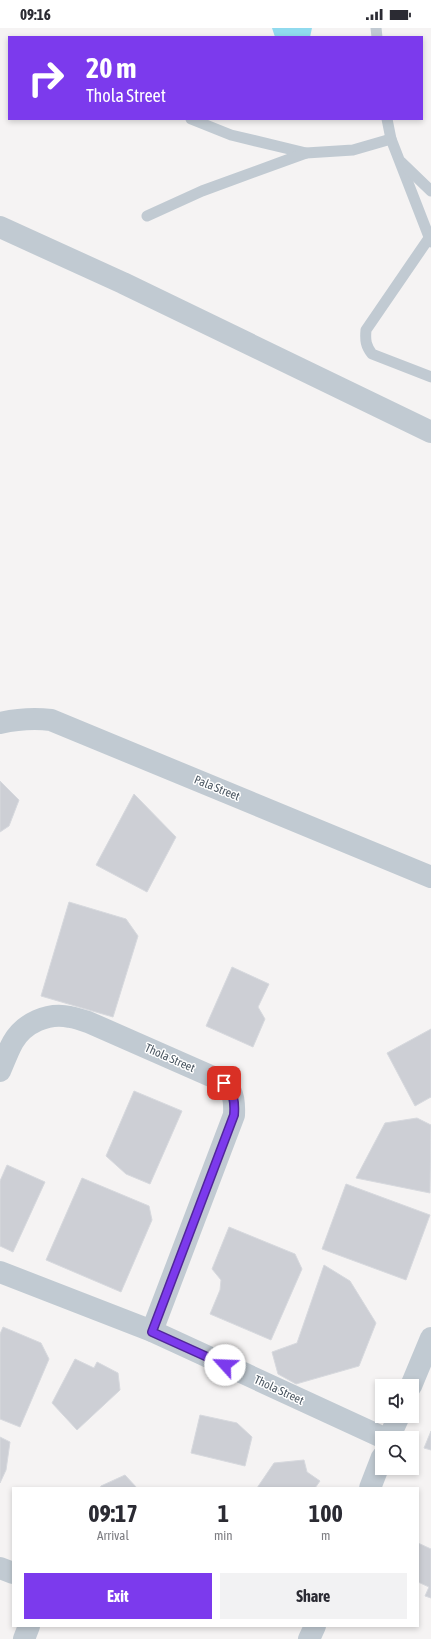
<!DOCTYPE html>
<html lang="en">
<head>
<meta charset="utf-8">
<style>
	body { margin:0; font-family:"Asap Condensed",sans-serif; background:#f2f2f3; color:#2b2b33; height:100vh; display:flex; flex-direction:column; font-size:15px; white-space:nowrap }
	* { box-sizing:border-box; margin:0 }
	p { font-size:13px; color:#7c7c81 }
	.icon { flex:none; width:22px; height:22px; fill:none; stroke:currentColor; stroke-width:2; stroke-linecap:round; stroke-linejoin:round }
	.map { position:relative; flex:1; overflow:hidden }
	.details { position:absolute; left:12px; top:1459px; width:407px; height:140px; display:flex; flex-direction:column; background:#fff; border-radius:0px; box-shadow:0 2px 6px #0003 }
	.details>* { flex:none }
	.hud { position:absolute; left:8px; top:8px; width:415px; height:84px; border-radius:0px; box-shadow:0 2px 6px #0003; background:#7c3aed; color:#fff; overflow:hidden }
	.buttons { position:absolute; left:375px; top:1351px; display:grid; gap:8px }
	.buttons a { display:grid; place-items:center; width:44px; height:44px; border-radius:0px; background:#fff; box-shadow:0 2px 6px #0003; font-size:20px }
	.pin { position:absolute; display:grid; place-items:center; width:34px; height:34px; color:#fff; margin:-17px; border-radius:8px; box-shadow:0 2px 6px #0006 }
	.me { position:absolute; width:44px; margin:-22px; rotate:295deg; stroke-linejoin:round; filter:drop-shadow(0 0 3px #0008) }
	.turn { display:flex; align-items:center; gap:14px; height:84px; padding:0 12px; font-size:18px }
	.turn .icon { width:52px; height:52px; stroke-width:2.5 }
	.turn b { display:block; font-size:28px; line-height:34px }
	.eta { display:flex; justify-content:space-evenly; align-items:center; height:68px; text-align:center }
	.eta b { font-size:24px; font-weight:700; line-height:28px }
	.action { display:flex; gap:8px; margin-top:auto; padding:8px 12px }
	.action a { flex:1; height:46px; border-radius:0px; background:#7c3aed; color:#fff; font-size:16px; font-weight:700; line-height:46px; text-align:center }
	.action a+a { background:#f2f2f3; color:#2b2b33 }
	.status { display:flex; justify-content:space-between; align-items:center; height:28px; padding:0 20px; background:#fff; direction:ltr }
	.status svg { height:11px; fill:currentColor }
	.map>svg:first-child { display:block }
	.water { fill:#90daee }
	.building { fill:#cdcfd5; stroke:#d7d9de }
	.lines { fill:none; stroke-linecap:round; stroke-linejoin:round }
	.service { stroke:#c1cad2; stroke-width:11 }
	.minor { stroke:#c1cad2; stroke-width:22 }
	.route-casing { stroke:#51269a; stroke-width:10 }
	.route { stroke:#7c3aed; stroke-width:7 }
	.labels { text-anchor:middle; dominant-baseline:central; stroke-width:3; stroke-linejoin:round; paint-order:stroke }
	.street-label { font-size:12px; fill:#4a5661; stroke:#fff }
</style>
</head>
<body>
<div class="status"><b>09:16</b><svg viewBox="0 0 49 12"><path d="M0 12V9h3v3zM5 12V6h3v6zM10 12V3h3v9zM15 12V0h3v12zM26 1h20v11H26zM47 4h2v5h-2z"/></svg></div>
<div class="map">
<svg width="431" height="1611" viewBox="0 0 431 1611">
	<rect width="100%" height="100%" fill="#f5f3f3"/>
	<polygon class="water" points="272,0 312,0 310,9 275,9"/>
	<g class="building">
		<polygon points="0,753 19,772 9,798 0,804"/>
		<polygon points="134,766 176,809 147,864 96,837"/>
		<polygon points="69,874 126,891 138,908 113,989 41,968"/>
		<polygon points="232,939 269,956 258,979 265,991 253,1019 206,998"/>
		<polygon points="431,1001 431,1069 415,1078 387,1025"/>
		<polygon points="134,1063 182,1083 150,1156 126,1146 106,1128"/>
		<polygon points="417,1090 431,1097 430,1165 356,1150 385,1095"/>
		<polygon points="7,1137 45,1154 13,1224 0,1218 0,1153"/>
		<polygon points="82,1150 149,1178 152,1192 121,1264 46,1232"/>
		<polygon points="346,1156 430,1187 406,1252 322,1221"/>
		<polygon points="229,1199 295,1226 302,1241 271,1312 210,1286 220,1262 221,1252 212,1241"/>
		<polygon points="324,1237 350,1253 376,1295 359,1338 296,1356 278,1346 272,1324 297,1315"/>
		<polygon points="3,1299 41,1315 49,1331 20,1399 0,1391 0,1306"/>
		<polygon points="75,1331 94,1340 97,1334 118,1345 120,1362 77,1402 52,1375"/>
		<polygon points="200,1387 237,1395 252,1409 245,1438 191,1425"/>
		<polygon points="431,1403 431,1422 424,1420"/>
		<polygon points="0,1409 10,1414 6,1442 0,1455"/>
		<polygon points="304,1432 307,1444 320,1453 315,1460 257,1460 274,1435"/>
		<polygon points="125,1447 137,1460 100,1460 101,1458"/>
		<polygon points="418,1515 431,1521 431,1570 425,1568 429,1559 418,1554"/>
	</g>
	<g class="lines">
		<g class="service">
			<polyline points="376,0 377,9"/>
			<polyline points="191,91 231,107 306,125 353,122 391,111"/>
			<polyline points="387,91 391,111 431,214"/>
			<polyline points="401,134 431,163"/>
			<polyline points="147,188 202,163 306,125"/>
			<path d="M 429,210 L 366,302 C 365,313 366,318 372,326 L 431,349"/>
		</g>
		<g class="minor">
			<polyline points="0,199 123,255 431,404"/>
			<path d="M 0,695 C 18,691 33,690 51,692 L 431,849"/>
			<path d="M 0,1043 C 4,1034 8,1023 13,1014 C 24,995 48,984 70,989 C 76,990 82,992 88,994 L 213,1049 C 232,1059 235,1066 234,1087 L 152,1303 L 0,1244"/>
			<polyline points="152,1303 384,1410"/>
			<polyline points="411,1358 431,1310"/>
			<polyline points="389,1410 399,1388"/>
			<polyline points="370,1460 382,1429"/>
			<polyline points="0,1540 13,1545"/>
			<polyline points="24,1611 29,1598"/>
			<polyline points="309,1611 315,1598"/>
		</g>
	</g>
	<g class="lines">
		<defs>
			<path id="route" d="M 224,1055 C 234,1065 235,1074 234,1087 L 152,1304 L 225,1337"/>
		</defs>
		<use href="#route" class="route-casing"/>
		<use href="#route" class="route"/>
	</g>
	<g class="labels">
		<g class="street-label">
			<text transform="translate(217 760) rotate(22)">Pala Street</text>
			<text transform="translate(170 1030) rotate(24)">Thola Street</text>
			<text transform="translate(279 1362) rotate(25)">Thola Street</text>
		</g>
	</g>
</svg>
<div class="buttons">
<a><svg class="icon" aria-label="sound" viewBox="0 0 24 24"><path d="M4 9h4l5-4v14l-5-4H4zM17 9q2 3 0 6"/></svg></a>
<a><svg class="icon" aria-label="search" viewBox="0 0 24 24"><circle cx="10" cy="10" r="6"/><path d="M15 15l6 6"/></svg></a>
</div>
<div class="pin" style="left:224px;top:1055px;background:#d93025"><svg class="icon" aria-label="arrive" viewBox="0 0 24 24"><path d="M6 21V4h12l-3 4 3 4H6"/></svg></div>
<svg class="me" style="left:225px;top:1337px" viewBox="-20 -20 40 40"><circle r="19" fill="#fff"/><path d="M0-13L10 11 0 6-10 11z" fill="#7c3aed"/></svg>
<div class="hud">
<div class="turn"><svg class="icon" aria-label="right" viewBox="0 0 24 24"><path d="M7 20v-9h11M14 6l5 5-5 5"/></svg><div><b>20 m</b>Thola Street</div></div>
</div>
<section class="details">
<div class="eta">
<div><b>09:17</b><p>Arrival</p></div>
<div><b>1</b><p>min</p></div>
<div><b>100</b><p>m</p></div>
</div>
<div class="action"><a>Exit</a><a>Share</a></div>
</section>
</div>
</body>
</html>
